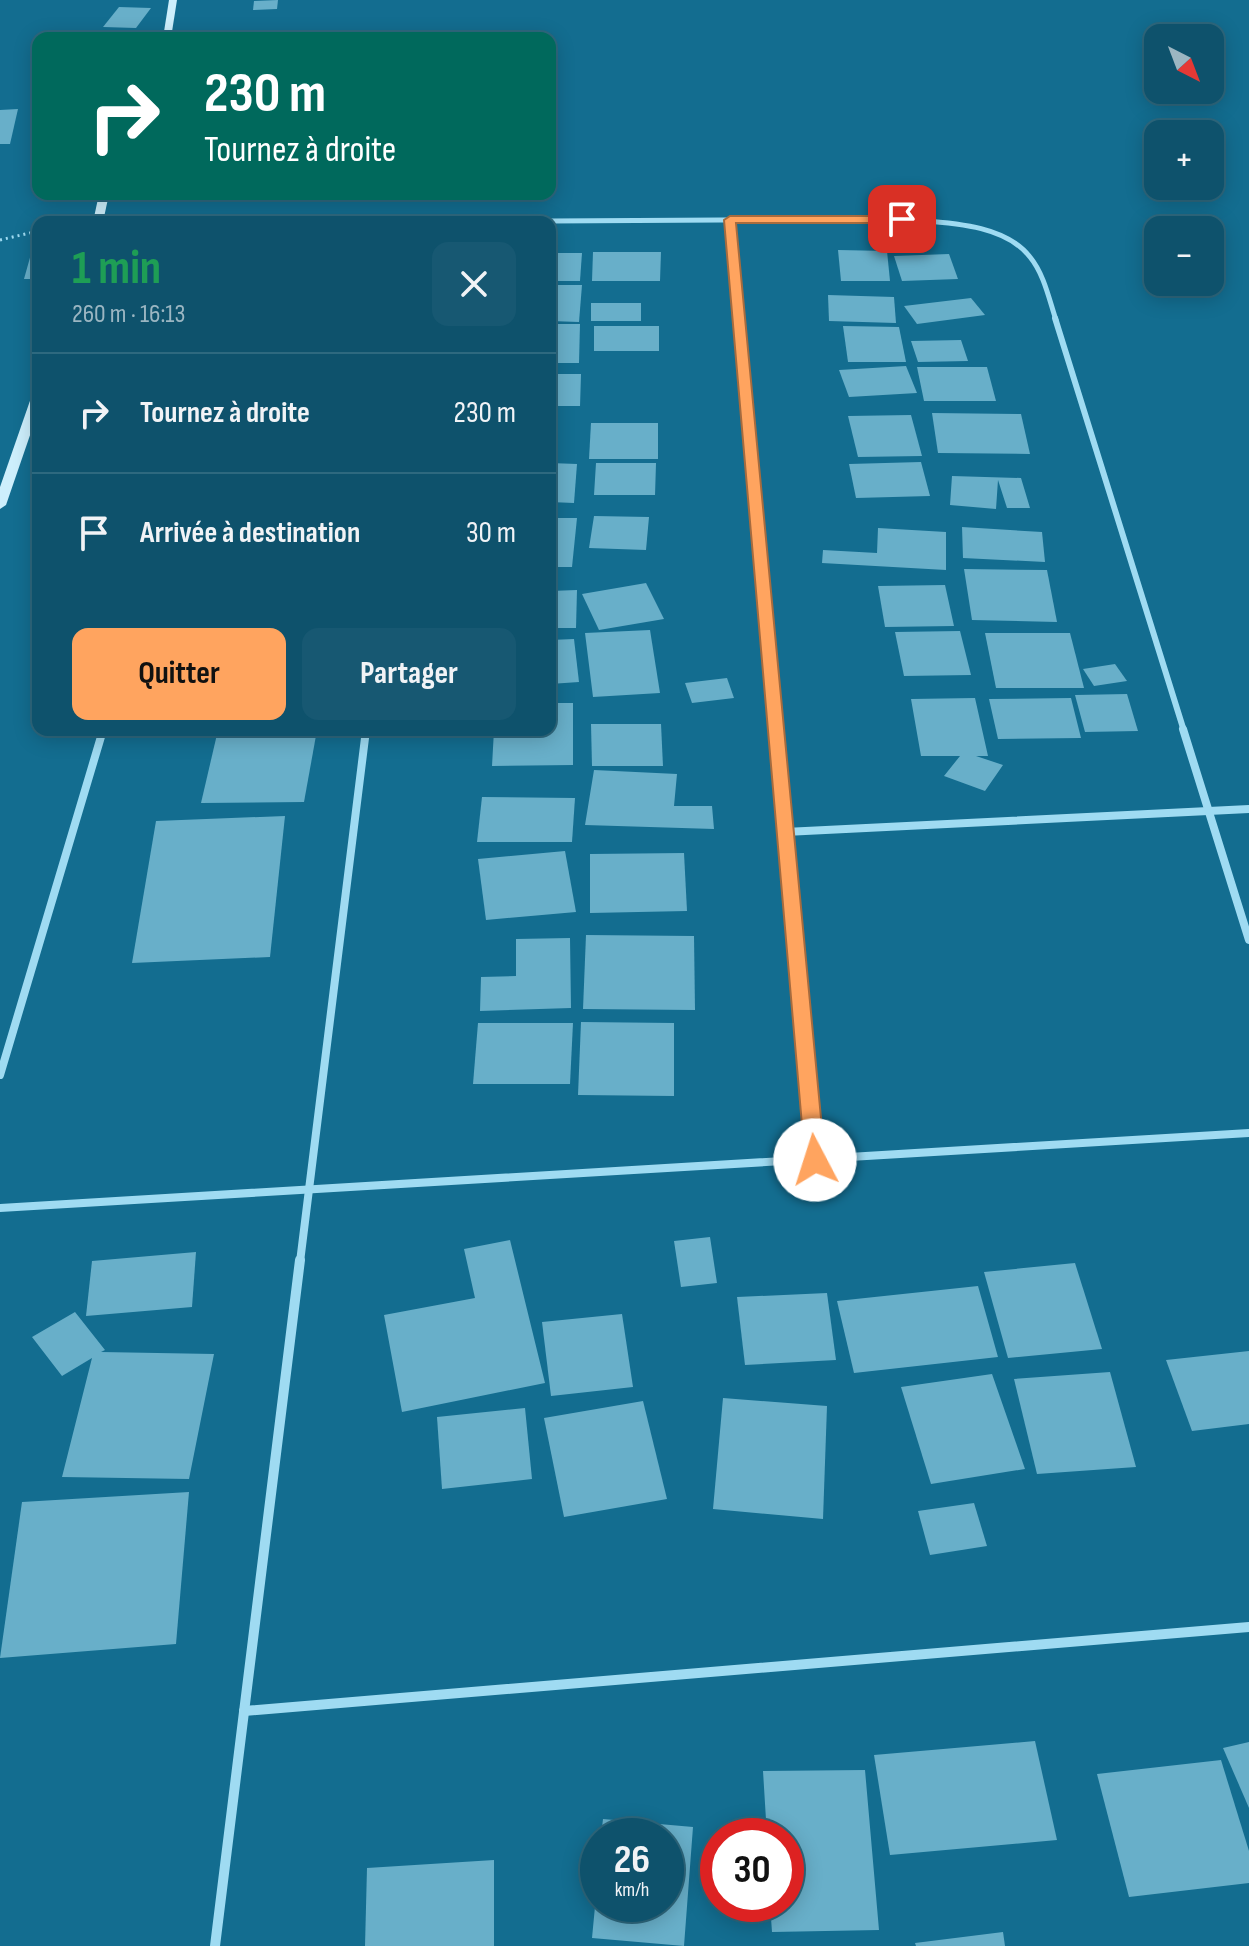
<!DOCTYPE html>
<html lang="fr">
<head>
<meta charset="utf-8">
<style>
	body { margin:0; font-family:"Sofia Sans Condensed",sans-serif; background:#175872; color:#f1f3f6; height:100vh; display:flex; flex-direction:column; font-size:30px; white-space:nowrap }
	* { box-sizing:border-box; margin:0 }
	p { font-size:26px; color:#9bb6c2 }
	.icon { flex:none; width:44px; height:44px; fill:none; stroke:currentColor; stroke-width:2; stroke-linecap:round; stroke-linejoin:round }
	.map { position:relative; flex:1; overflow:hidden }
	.panel { position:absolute; left:32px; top:216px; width:524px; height:520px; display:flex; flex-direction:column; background:#0e526c; border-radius:16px; box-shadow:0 4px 20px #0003,0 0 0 2px #2e697f }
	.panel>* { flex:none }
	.guide { position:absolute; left:32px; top:32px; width:524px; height:168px; border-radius:16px; box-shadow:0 4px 20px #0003,0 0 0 2px #2e697f; background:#00695c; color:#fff; overflow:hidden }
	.needle { width:52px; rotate:138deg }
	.buttons { position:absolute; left:1144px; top:24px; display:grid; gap:16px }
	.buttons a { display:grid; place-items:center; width:80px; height:80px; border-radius:16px; background:#0e526c; box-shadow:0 4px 20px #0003,0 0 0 2px #2e697f; font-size:40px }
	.speed { position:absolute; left:580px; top:1818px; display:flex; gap:16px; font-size:40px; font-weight:700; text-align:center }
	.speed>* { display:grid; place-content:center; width:104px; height:104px; border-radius:50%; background:#0e526c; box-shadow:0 4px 20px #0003,0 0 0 2px #2e697f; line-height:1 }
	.speed small { font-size:20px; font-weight:400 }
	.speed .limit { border:12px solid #d22; background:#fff; color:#111 }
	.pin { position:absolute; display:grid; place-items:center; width:68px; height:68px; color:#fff; margin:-34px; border-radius:16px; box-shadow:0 4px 12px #0006 }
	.me { position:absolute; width:88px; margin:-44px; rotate:355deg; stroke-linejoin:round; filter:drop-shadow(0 0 6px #0008) }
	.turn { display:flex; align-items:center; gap:28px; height:168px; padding:0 40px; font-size:36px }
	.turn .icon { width:104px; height:104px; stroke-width:2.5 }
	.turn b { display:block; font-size:56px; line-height:68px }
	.round { display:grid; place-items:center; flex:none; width:84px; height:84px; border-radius:16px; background:#175872 }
	.summary { display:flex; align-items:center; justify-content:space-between; height:136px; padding:0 40px }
	h1 { font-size:48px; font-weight:700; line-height:60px; color:#1e9e55 }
	.primary-button { display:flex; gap:16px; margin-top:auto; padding:16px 40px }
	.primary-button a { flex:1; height:92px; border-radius:16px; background:#ffa45f; color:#111; font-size:32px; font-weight:700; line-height:92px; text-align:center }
	.primary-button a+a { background:#175872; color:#f1f3f6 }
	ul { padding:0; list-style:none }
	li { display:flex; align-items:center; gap:24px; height:120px; padding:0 40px; border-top:2px solid #2e697f }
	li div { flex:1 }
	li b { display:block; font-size:30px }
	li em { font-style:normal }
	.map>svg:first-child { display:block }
	.building { fill:#68afc9 }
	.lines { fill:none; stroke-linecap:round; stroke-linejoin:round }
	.path { stroke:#9fdbf2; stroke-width:3; stroke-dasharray:2 4; stroke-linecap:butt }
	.minor-far3 { stroke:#9fdbf2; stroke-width:5 }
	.minor-far2 { stroke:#9fdbf2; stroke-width:6 }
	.minor-far1 { stroke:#9fdbf2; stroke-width:8 }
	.minor { stroke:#9fdbf2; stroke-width:10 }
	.secondary { fill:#cdeffc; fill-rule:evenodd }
	.route { fill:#ffa45f; stroke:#a66b3e; stroke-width:2 }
</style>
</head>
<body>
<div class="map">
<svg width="1249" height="1946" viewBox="0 0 1249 1946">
	<rect width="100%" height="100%" fill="#136d90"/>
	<g class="building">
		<polygon points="278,0 277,9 253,10 254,1"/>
		<polygon points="119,7 151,8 136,28 103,27"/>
		<polygon points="18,109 10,144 0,144 0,110"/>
		<polygon points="838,250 887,251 890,281 841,281"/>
		<polygon points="593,252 661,252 660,281 592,281"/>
		<polygon points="550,253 582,253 580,281 550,281"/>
		<polygon points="31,254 38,254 38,279 24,279"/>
		<polygon points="949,254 958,279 902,281 894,256"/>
		<polygon points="550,285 582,285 579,322 550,321"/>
		<polygon points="828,295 894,297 896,323 829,321"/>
		<polygon points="971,298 985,315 917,324 904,306"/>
		<rect x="591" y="303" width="50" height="18"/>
		<polygon points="550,324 580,324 579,363 550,363"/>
		<rect x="594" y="326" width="65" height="25"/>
		<polygon points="843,326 899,327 906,362 848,362"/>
		<polygon points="961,340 968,361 918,362 911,341"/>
		<polygon points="906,366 917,393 849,397 839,370"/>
		<polygon points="917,367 987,367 996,401 924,401"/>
		<polygon points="550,374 581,374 580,406 550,406"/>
		<polygon points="932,413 1021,414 1030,454 938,453"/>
		<polygon points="911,415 922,456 858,457 848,416"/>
		<polygon points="591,423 658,423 658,459 589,459"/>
		<polygon points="921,462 930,496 856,498 849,464"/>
		<polygon points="550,463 577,464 574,503 550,502"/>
		<polygon points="596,463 656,463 655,495 594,495"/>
		<polygon points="952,476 1021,478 1030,508 1007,508 998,480 996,509 950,505"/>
		<polygon points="594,516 649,517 646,550 589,548"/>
		<polygon points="550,518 577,518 572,567 550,567"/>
		<polygon points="962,527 1042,532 1045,562 963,558"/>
		<polygon points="878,528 946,532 946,570 822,563 823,550 877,553"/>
		<polygon points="964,569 1047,570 1057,622 972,620"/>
		<polygon points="646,583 664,619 599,630 582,594"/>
		<polygon points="945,585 954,626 885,627 878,586"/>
		<polygon points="577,590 576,628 550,628 550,591"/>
		<polygon points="650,630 660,693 593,697 585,633"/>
		<polygon points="960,631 971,675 904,676 895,632"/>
		<polygon points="985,633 1070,633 1084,688 996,688"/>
		<polygon points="574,639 579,682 550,684 550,640"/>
		<polygon points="1115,664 1127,681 1094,686 1083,669"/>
		<polygon points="727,678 734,698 692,703 685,683"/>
		<polygon points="1127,694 1138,731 1085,732 1075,695"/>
		<polygon points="975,698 988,756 976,756 1003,765 985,791 944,776 960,756 921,756 911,699"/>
		<polygon points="1071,698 1081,738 998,739 989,699"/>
		<polygon points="550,703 573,703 573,765 492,766 494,730 550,730"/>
		<polygon points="591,724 661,724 663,766 592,766"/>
		<polygon points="218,730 317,730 304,802 201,803"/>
		<polygon points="594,770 677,774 674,806 712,806 714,829 585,825"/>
		<polygon points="482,797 575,798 572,842 477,842"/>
		<polygon points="285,816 270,957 132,963 156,821"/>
		<polygon points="565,851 576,912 486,920 478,859"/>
		<polygon points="684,853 687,911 590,913 590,854"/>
		<polygon points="586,935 694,936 695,1010 583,1009"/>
		<polygon points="570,938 571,1008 480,1011 481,977 516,976 516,939"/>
		<polygon points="581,1022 674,1023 674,1096 578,1095"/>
		<polygon points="478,1023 573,1023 570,1084 473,1084"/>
		<polygon points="710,1237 717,1283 681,1287 674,1241"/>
		<polygon points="510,1240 545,1383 402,1412 384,1315 475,1298 464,1249"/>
		<polygon points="196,1252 192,1307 86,1316 92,1261"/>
		<polygon points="1075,1263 1102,1349 1008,1358 984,1272"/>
		<polygon points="978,1286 998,1357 854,1373 837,1301"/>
		<polygon points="827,1293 836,1360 745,1365 737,1297"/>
		<polygon points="75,1312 105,1350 101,1352 214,1354 189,1479 62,1477 92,1358 62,1376 32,1337"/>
		<polygon points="622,1314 633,1387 551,1396 542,1322"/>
		<polygon points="1249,1351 1249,1424 1192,1431 1166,1360"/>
		<polygon points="1110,1372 1136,1467 1037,1474 1014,1379"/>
		<polygon points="992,1374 1025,1469 931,1484 901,1387"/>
		<polygon points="723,1398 827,1406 823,1519 713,1509"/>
		<polygon points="643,1401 667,1499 564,1517 544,1418"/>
		<polygon points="525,1408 532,1479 442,1489 437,1417"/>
		<polygon points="189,1492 176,1644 0,1658 22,1502"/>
		<polygon points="974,1503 987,1546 930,1555 918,1511"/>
		<polygon points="1035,1741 1057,1840 890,1855 874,1755"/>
		<polygon points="1249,1742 1249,1808 1223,1748"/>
		<polygon points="1221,1760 1249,1851 1249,1883 1129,1897 1097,1774"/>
		<polygon points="865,1770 879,1930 772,1932 770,1904 786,1904 786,1836 767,1836 763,1771"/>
		<polygon points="603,1819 693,1827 684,1946 592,1938 596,1896 598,1904 666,1904 666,1836 601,1836"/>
		<polygon points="494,1860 494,1946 365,1946 367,1868"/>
		<polygon points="1003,1932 1005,1946 916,1946 915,1943"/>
	</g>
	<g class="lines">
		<polyline class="path" points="0,240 38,231"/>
		<g class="minor-far3">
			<polyline points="99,219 161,222"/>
			<polyline points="730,220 739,320"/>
			<path d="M 350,222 L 902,219 C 942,223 1003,222 1030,257 C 1044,274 1049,299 1056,320"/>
		</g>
		<g class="minor-far2">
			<polyline points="739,318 776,731"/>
			<polyline points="1055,318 1184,731"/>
		</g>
		<g class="minor-far1">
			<polyline points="776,729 815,1160"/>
			<polyline points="1183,729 1249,940"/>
			<polyline points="785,832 1249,809"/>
			<polyline points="0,1075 103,730"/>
			<polyline points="0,1208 1249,1133"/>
			<polyline points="300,1262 366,730"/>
		</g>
		<g class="minor">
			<polyline points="244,1711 1249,1627"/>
			<polyline points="215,1946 300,1260"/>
		</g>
		<g class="secondary">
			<polygon points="169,0 177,0 171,38 163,38"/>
			<polygon points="99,194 109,194 103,222 93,222"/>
			<polygon points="38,392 38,412 6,505 0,509 0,487 32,395"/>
		</g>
	</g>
	<polygon class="route" points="730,216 902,216 907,219 902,223 736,223 825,1160 822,1165 808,1165 805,1160 724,220"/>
</svg>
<div class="buttons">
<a><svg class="needle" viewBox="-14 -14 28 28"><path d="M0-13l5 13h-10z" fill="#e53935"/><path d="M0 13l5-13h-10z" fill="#9bb6c2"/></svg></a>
<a>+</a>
<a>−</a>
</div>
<div class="speed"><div>26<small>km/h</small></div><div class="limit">30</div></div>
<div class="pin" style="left:902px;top:219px;background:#d93025"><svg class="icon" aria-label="arrive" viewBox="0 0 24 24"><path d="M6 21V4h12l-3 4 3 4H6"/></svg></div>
<svg class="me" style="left:815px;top:1160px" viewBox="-20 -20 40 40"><circle r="19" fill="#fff"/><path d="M0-13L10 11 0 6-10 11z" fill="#ffa45f"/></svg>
<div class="guide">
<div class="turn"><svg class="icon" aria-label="right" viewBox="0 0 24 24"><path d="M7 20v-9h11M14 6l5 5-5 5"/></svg><div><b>230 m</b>Tournez à droite</div></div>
</div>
<section class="panel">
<div class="summary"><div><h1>1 min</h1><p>260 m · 16:13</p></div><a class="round"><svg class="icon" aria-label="close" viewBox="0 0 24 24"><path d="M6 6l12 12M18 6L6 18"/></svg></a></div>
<ul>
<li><svg class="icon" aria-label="right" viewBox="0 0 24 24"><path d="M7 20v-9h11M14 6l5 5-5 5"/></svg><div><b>Tournez à droite</b></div><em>230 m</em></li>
<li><svg class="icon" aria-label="arrive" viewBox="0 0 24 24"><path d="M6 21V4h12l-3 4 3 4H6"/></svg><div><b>Arrivée à destination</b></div><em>30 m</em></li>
</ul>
<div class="primary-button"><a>Quitter</a><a>Partager</a></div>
</section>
</div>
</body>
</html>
